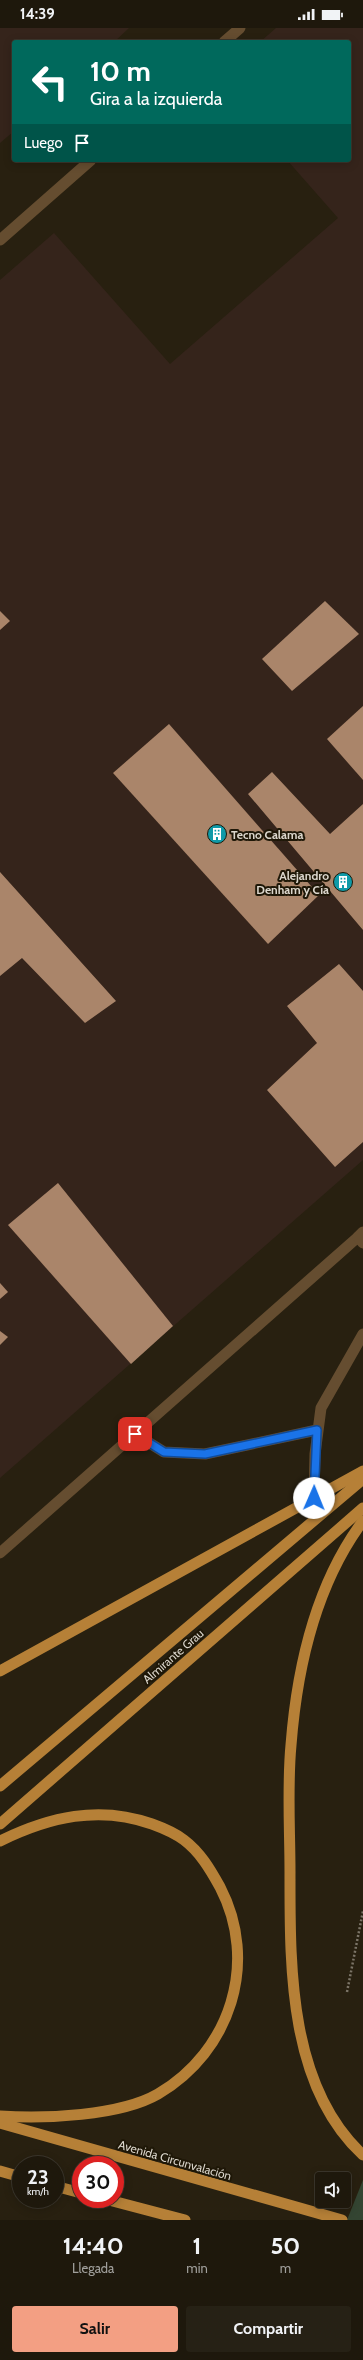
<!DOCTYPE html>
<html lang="es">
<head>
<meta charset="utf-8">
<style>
	body { margin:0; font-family:Cabin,sans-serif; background:#262115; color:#f1f3f6; height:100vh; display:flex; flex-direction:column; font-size:15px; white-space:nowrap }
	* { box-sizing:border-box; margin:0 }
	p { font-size:13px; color:#a1a09d }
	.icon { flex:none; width:22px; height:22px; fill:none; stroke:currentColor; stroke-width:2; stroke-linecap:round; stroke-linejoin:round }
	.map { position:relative; height:2192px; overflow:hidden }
	.drawer { display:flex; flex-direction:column; background:#1e180c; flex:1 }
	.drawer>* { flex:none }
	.banner { position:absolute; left:12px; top:12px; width:339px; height:122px; border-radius:4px; box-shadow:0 2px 10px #0003,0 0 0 1px #3c372d; background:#00695c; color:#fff; overflow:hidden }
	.fabs { position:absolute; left:315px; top:2144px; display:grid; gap:8px }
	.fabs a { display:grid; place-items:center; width:36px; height:36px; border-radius:4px; background:#1e180c; box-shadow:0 2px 10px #0003,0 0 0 1px #3c372d; font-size:20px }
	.speed { position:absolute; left:12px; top:2128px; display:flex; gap:8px; font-size:20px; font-weight:700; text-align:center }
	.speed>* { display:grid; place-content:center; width:52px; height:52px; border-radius:50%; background:#1e180c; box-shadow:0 2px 10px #0003,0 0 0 1px #3c372d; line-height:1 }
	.speed small { font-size:10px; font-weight:400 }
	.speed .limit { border:6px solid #d22; background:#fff; color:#111 }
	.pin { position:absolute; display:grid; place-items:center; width:34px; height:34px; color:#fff; margin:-17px; border-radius:8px; box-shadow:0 2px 6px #0006 }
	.me { position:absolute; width:44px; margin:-22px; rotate:1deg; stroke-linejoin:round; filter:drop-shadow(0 0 3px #0008) }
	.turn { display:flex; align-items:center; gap:14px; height:84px; padding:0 12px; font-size:18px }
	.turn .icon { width:52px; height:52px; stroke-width:2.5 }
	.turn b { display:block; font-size:28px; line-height:34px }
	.then { display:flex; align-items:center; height:38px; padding:0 12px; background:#0003; gap:8px; font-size:15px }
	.eta { display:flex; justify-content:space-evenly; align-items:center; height:68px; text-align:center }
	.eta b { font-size:24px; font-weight:800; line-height:28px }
	.primary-button { display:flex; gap:8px; margin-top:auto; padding:8px 12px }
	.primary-button a { flex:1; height:46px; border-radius:4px; background:#f39f83; color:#111; font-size:16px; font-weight:800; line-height:46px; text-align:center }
	.primary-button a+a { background:#262115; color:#f1f3f6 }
	.status { display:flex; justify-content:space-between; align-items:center; height:28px; padding:0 20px; background:#1e180c; direction:ltr }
	.status svg { height:11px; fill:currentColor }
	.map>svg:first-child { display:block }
	.industrial { fill:#35241b }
	.green { fill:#344532 }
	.building { fill:#aa856a }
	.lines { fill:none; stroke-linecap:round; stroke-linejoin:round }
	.path { stroke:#7b7467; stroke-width:2.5; stroke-dasharray:2 2; stroke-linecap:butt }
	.service { stroke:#654d30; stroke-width:11 }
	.minor { stroke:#654d30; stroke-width:11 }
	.trunk { stroke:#b68037; stroke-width:11 }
	.route-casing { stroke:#114b97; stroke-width:10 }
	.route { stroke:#1a73e8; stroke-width:7 }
	.labels { text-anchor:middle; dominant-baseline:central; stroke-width:4; stroke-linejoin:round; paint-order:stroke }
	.poi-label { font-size:12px; font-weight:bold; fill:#dbd6cc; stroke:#1e1707; text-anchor:start }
	.street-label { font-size:12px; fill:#dbd6cc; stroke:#1e1707 }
</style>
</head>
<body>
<div class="status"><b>14:39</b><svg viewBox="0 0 49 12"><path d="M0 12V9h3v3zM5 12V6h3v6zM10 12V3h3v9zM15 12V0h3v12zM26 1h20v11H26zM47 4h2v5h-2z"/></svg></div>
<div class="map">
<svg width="363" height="2192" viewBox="0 0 363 2192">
	<rect width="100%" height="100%" fill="#282010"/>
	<g class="industrial">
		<polygon points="0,0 129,0 114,14 14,14 14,103 0,115"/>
		<polygon points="276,0 363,0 363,1132 0,1450 0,252 54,205 170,336 338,190 287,132 349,132 349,14 260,14"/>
	</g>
	<polygon class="green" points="363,2152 363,2192 347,2192"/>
	<g class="building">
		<polygon points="325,573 359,606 292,663 262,631"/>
		<polygon points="0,583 10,593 0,602"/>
		<polygon points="363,678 363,752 327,711"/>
		<polygon points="169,696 319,867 268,916 113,745"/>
		<polygon points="272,744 330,806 363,776 363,902 248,766"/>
		<polygon points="0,844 116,973 85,995 22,930 0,948"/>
		<polygon points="339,936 363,963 363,1114 335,1139 267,1062 317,1015 287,978"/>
		<polygon points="58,1155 173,1298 131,1336 8,1197"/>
		<polygon points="0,1255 8,1264 0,1271"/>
		<polygon points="0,1303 8,1309 0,1317"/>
	</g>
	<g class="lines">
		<polyline class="path" points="347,1964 363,1883"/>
		<g class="service">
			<polyline points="135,1406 164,1424 205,1426 317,1402"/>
			<polyline points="0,1525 358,1209"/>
		</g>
		<g class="minor">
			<polyline points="224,14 240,0"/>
			<polyline points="0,212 91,132"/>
			<polyline points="363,1204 358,1209 363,1215"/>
			<polyline points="314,1470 315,1426 321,1380 363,1306"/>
		</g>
		<g class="trunk">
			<path d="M 363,1493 C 316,1556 297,1640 291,1717 C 287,1759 290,1802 290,1844 C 290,1937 288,2058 363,2127"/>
			<polyline points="0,1643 363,1443"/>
			<polyline points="0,1758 363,1451"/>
			<polyline points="0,1796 363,1480"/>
			<path d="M 0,1813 C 49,1789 99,1777 152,1796 C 163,1800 175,1805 184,1812 C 200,1824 210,1841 220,1859 C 259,1934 231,2023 158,2066 C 120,2088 44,2091 0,2088"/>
			<polyline points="0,2095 342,2192"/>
			<polyline points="0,2143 21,2149"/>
			<polyline points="55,2158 81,2165"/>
			<polyline points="105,2171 185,2192"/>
		</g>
	</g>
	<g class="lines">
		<defs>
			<polyline id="route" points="135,1406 164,1424 205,1426 317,1402 314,1470"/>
		</defs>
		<use href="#route" class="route-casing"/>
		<use href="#route" class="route"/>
	</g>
	<defs>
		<symbol id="building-disc" viewBox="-11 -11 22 22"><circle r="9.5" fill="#0f9aa8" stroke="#1e1707"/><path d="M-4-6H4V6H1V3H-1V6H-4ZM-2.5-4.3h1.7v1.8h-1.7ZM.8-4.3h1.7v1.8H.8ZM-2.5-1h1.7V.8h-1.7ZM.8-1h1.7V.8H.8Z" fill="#fff"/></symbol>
	</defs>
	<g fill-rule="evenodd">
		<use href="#building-disc" x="206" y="795" width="22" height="22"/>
		<use href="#building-disc" x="332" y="843" width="22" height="22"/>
	</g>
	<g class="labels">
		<g class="poi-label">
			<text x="231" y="806">Tecno Calama</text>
			<text x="329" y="847" text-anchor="end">Alejandro<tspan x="329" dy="14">Denham y Cía</tspan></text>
		</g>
		<g class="street-label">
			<text transform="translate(173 1628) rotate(-41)">Almirante Grau</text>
			<text transform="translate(175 2132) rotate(16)">Avenida Circunvalación</text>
		</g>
	</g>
</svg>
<div class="fabs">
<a><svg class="icon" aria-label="sound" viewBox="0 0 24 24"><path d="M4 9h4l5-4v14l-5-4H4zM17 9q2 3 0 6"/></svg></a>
</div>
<div class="speed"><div>23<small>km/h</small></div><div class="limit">30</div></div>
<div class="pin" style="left:135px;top:1406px;background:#d93025"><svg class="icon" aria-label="arrive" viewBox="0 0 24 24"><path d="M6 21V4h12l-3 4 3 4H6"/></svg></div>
<svg class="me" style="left:314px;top:1470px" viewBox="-20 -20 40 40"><circle r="19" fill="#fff"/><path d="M0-13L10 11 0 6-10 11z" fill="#1a73e8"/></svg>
<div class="banner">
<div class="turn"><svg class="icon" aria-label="left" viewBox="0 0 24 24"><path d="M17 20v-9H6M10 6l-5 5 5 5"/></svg><div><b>10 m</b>Gira a la izquierda</div></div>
<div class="then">Luego<svg class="icon" aria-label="arrive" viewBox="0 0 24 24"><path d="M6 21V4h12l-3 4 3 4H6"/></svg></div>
</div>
</div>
<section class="drawer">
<div class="eta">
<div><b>14:40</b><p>Llegada</p></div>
<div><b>1</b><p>min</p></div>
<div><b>50</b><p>m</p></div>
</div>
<div class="primary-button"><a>Salir</a><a>Compartir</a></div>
</section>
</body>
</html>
